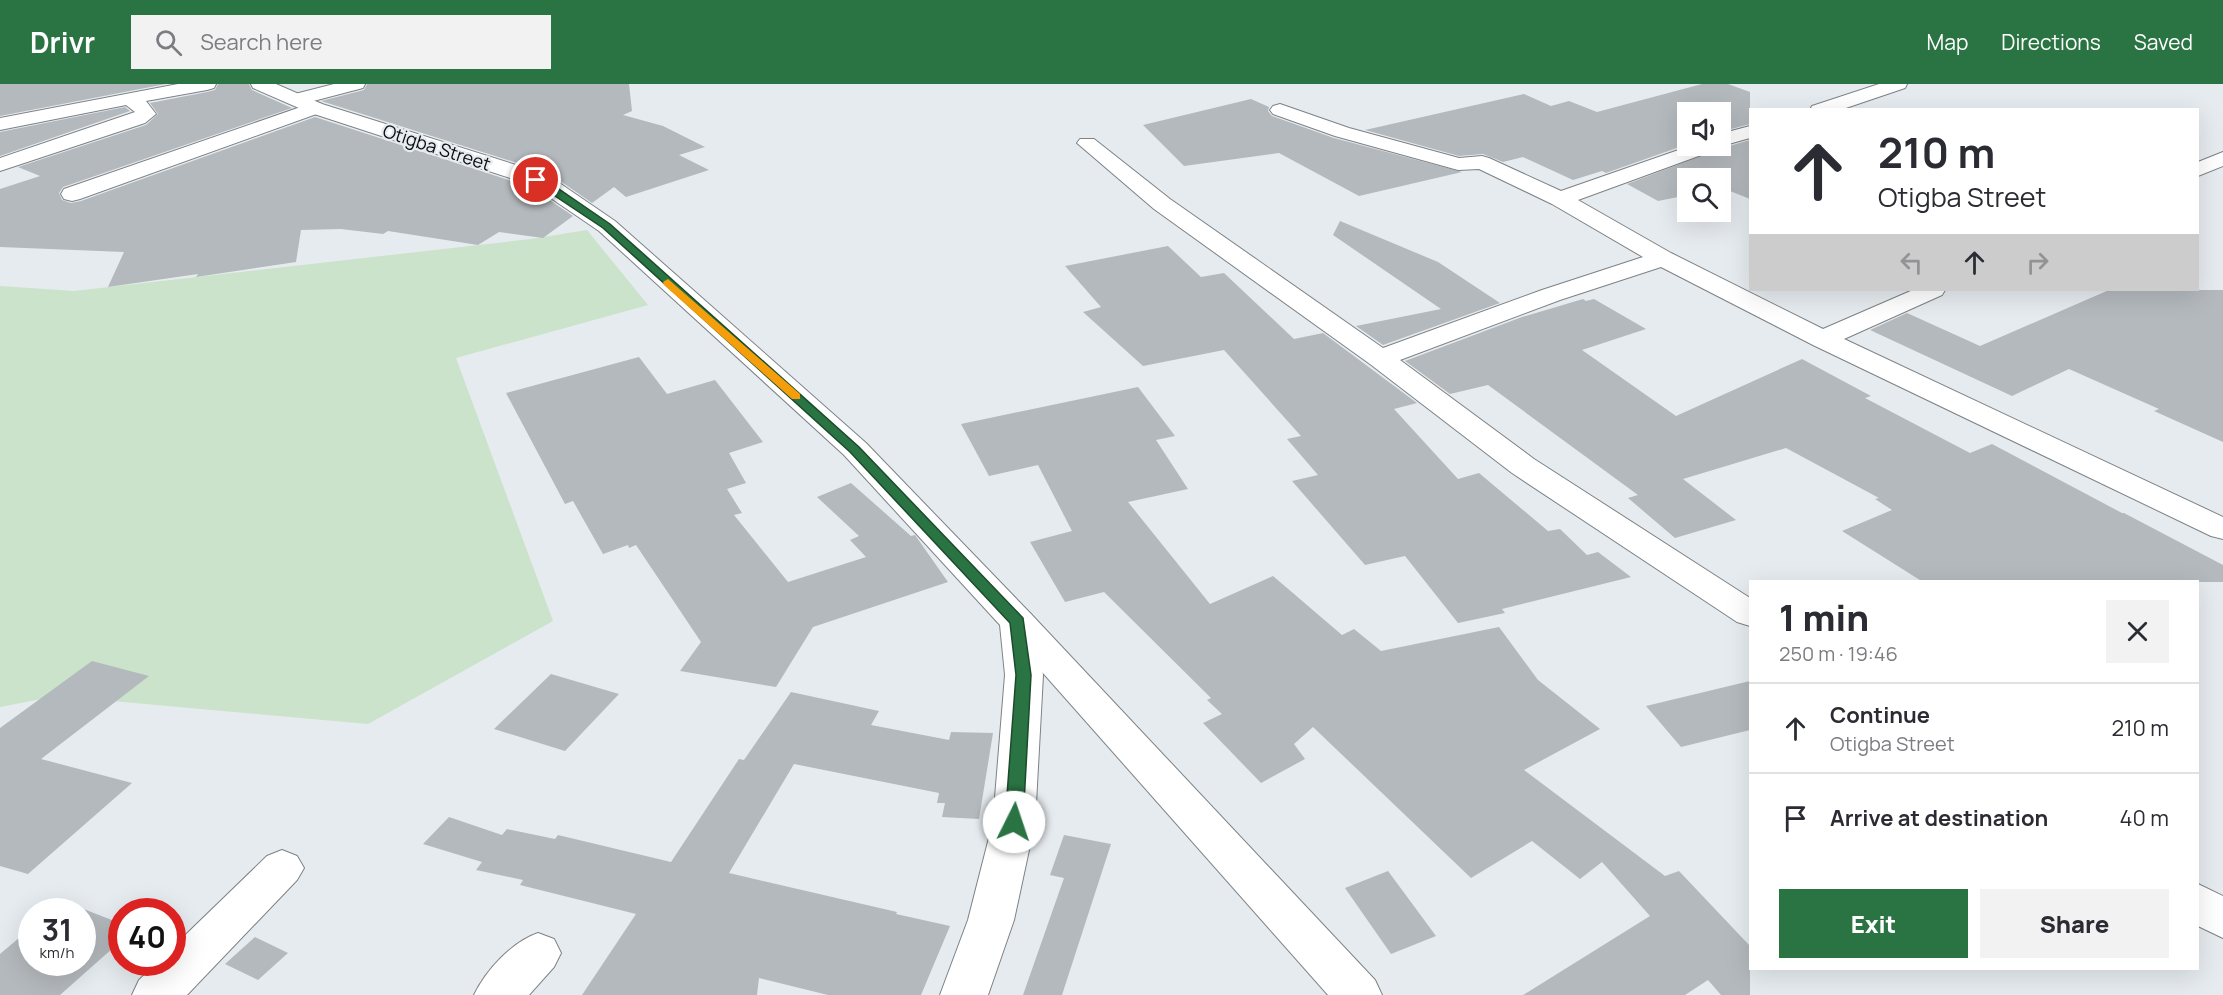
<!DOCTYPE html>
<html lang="en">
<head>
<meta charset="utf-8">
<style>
	body { margin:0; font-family:Manrope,sans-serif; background:#f2f2f3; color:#2b2b33; height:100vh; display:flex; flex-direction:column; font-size:22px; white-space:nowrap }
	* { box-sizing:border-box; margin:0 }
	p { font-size:20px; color:#7c7c81 }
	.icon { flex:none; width:33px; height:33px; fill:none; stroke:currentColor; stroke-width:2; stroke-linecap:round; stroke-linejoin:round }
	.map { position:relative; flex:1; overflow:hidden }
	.panel { position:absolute; left:1749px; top:496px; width:450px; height:390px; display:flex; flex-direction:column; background:#fff; border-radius:0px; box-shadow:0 6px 24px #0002 }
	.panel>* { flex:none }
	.guide { position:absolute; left:1749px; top:24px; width:450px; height:183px; border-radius:0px; box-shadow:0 6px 24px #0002; background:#fff; color:#2b2b33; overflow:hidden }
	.tools { position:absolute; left:1677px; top:18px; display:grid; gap:12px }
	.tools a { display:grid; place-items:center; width:54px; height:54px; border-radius:0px; background:#fff; box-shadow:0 6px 24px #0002; font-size:30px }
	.speed { position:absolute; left:18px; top:814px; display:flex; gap:12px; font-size:30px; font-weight:700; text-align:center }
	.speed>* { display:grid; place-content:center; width:78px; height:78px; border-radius:50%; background:#fff; box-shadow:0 6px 24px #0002; line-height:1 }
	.speed small { font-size:15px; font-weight:400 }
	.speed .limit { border:9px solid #d22; background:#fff; color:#111 }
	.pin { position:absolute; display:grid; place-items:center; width:51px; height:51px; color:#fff; margin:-26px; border:3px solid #fff; border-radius:50%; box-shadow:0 2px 6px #0007 }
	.me { position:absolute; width:66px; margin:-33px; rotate:4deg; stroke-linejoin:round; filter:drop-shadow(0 0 4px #0008) }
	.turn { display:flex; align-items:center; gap:21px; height:126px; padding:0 30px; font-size:27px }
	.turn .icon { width:78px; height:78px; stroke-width:2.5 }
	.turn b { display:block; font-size:42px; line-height:51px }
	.lanes { display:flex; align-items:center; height:57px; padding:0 30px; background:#0003; justify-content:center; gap:30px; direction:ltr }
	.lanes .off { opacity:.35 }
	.round { display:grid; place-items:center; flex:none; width:63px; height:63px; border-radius:0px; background:#f2f2f3 }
	.summary { display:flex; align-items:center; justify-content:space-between; height:102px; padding:0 30px }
	h1 { font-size:36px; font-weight:800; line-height:45px }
	.button { display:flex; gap:12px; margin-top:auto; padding:12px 30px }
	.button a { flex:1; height:69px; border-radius:0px; background:#2a7443; color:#fff; font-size:24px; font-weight:800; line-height:69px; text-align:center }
	.button a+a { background:#f2f2f3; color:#2b2b33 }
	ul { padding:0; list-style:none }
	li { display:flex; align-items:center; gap:18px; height:90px; padding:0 30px; border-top:2px solid #e1e1e2 }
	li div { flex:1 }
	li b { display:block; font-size:22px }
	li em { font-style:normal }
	header { display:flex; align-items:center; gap:36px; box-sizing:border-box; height:84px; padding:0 30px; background:#2a7443; color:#fff }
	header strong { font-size:28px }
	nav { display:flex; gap:33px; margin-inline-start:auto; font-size:21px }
	.search { width:420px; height:54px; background:#f2f2f3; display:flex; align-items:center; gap:15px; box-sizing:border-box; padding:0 21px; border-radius:0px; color:#7c7c81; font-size:22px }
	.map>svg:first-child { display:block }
	.green { fill:#cae3ca }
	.building { fill:#b4b9bd }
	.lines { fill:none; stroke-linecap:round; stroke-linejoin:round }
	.minor-casing { stroke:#7d8285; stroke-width:2 }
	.tertiary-casing { stroke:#7d8285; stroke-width:2 }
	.minor { fill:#fff; fill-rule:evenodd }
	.tertiary { fill:#fff; fill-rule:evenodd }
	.route { fill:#2a7443; stroke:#1b4b2c; stroke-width:1.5 }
	.slow { fill:#f59e0b }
	.labels { text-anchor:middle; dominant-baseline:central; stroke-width:4.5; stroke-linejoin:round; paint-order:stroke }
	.far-street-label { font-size:18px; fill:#0b0d0e; stroke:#e6ebef }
</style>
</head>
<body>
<header>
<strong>Drivr</strong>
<div class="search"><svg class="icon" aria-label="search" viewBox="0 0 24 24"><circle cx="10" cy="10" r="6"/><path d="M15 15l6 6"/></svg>Search here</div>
<nav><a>Map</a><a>Directions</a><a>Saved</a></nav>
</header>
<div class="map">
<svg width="2223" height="911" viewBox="0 0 2223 911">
	<rect width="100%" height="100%" fill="#e6ebef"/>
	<polygon class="green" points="587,146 648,221 456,274 553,537 368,640 57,612 0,623 0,202 74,207 531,155"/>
	<g class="building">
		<polygon points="0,0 166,0 0,32"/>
		<polygon points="218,0 249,0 252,6 292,24 63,103 59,109 62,116 71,119 81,117 315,33 515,98 538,108 573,132 543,154 499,148 478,161 388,147 383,150 341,145 301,146 296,178 196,193 198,190 108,203 124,168 0,163 0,105 40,92 18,83 146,41 158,30 150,19 207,8 215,6"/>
		<polygon points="367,0 629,0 632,27 623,31 663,42 705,63 679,71 709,86 626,113 614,103 592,119 556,94 533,84 321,17 364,6"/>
		<polygon points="1702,0 1728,0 1750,8 1750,40 1720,48 1720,28 1688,28 1688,60 1606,89 1602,87 1573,96 1523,73 1503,78 1483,70 1459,72 1365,46 1524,10 1551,22 1569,17 1597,28"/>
		<polygon points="1251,15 1269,23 1268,27 1272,32 1334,54 1462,88 1359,112 1279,69 1184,82 1143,41"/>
		<polygon points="125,23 130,27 0,72 0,48"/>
		<polygon points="1750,56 1750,115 1720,103 1720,94 1702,94 1688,88 1688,111 1658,117 1627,100 1719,65"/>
		<polygon points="1340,137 1438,178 1500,219 1383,261 1356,242 1441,225 1333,151"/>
		<polygon points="1168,162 1201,193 1224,189 1294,255 1323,249 1417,319 1394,325 1458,395 1479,389 1548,447 1560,445 1587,471 1598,468 1631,493 1502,525 1505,529 1458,539 1405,472 1365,481 1292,397 1318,391 1287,355 1301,352 1224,266 1143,282 1083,228 1101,223 1065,182"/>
		<polygon points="2109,206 2223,206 2223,358 2154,327 2159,325 2069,285 2012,312 1870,246 1907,229 1980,262"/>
		<polygon points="1583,215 1586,217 1594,215 1646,245 1582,266 1676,332 1802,275 1871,312 1865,314 1970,369 1992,360 2122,429 2124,429 2223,481 2223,498 1923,498 1842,447 1892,426 1875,415 1879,414 1786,364 1683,395 1736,436 1675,454 1628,414 1638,411 1488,301 1450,310 1405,277 1522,233"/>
		<polygon points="639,273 667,310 715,296 763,358 729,369 746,399 727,405 742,429 734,431 788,498 866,473 850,456 859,452 817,413 851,399 911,452 915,451 948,498 813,543 776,603 680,587 701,558 636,461 629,464 628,461 603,470 573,417 565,420 506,309"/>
		<polygon points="1138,303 1175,352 1156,356 1188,405 1128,418 1210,520 1273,492 1342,551 1354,545 1381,567 1499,543 1538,596 1600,645 1524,686 1665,792 1679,787 1750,862 1750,911 1721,911 1708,896 1685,911 1523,911 1650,832 1602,778 1580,795 1532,757 1471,794 1313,643 1294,660 1305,675 1261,699 1203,639 1222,630 1207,616 1211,614 1104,508 1065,518 1030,458 1072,447 1038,381 989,392 961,340"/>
		<polygon points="92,577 149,592 41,675 132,699 28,790 0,782 0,644"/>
		<polygon points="551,590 619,610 565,667 494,645"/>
		<polygon points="1750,597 1750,646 1681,663 1646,622"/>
		<polygon points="791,608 879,627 871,641 949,656 951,648 993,649 979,735 942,733 945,719 937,719 939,709 794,680 729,789 897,828 896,830 950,842 921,911 828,911 759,894 757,911 582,911 636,830 520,801 523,796 476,786 482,778 423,760 449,733 502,751 507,745 555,755 558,751 671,778 739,675 744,676"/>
		<polygon points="1064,751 1111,760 1062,911 1023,911 1064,794 1050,791"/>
		<polygon points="1388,787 1436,852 1391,870 1345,804"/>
		<polygon points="63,817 122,840 122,856 60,911 0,911 0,870 32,843 32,879 82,879 82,828 50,828"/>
		<polygon points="255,853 288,869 258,896 225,880"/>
	</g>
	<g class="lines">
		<defs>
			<g id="minor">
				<polygon points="178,0 216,0 214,4 207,6 146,17 156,30 145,39 0,87 0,74 135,28 126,21 0,46 0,34"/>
				<polygon points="334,0 365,0 363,4 298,21 291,19 289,15 291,11"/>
				<polygon points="1879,0 1907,0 1905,4 1840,26 1810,26 1812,22"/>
				<polygon points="315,18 322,20 325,24 322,28 80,115 72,117 64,115 61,110 64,105"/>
				<polygon points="1280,20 1349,44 1459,74 1482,72 1489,74 1561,107 1690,62 1720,62 1720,50 1750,42 1750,54 1718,63 1715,66 1578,116 1671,169 1823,245 1913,206 1945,206 1942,211 1844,255 2223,433 2223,455 2211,452 1813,261 1661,183 1560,216 1400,276 1534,375 1750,514 1750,542 1737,538 1512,389 1370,280 1154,125 1077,59 1080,55 1094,55 1170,115 1383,264 1542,206 1643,173 1552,120 1479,85 1458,86 1335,52 1273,30 1270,26 1273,22"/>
				<polygon points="2223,68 2223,82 2198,92 2198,78"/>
				<polygon points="1018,526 1031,530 1375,896 1382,911 1328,911 1005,546 1000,538 1005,530"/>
				<polygon points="282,766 297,772 304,784 297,796 187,911 132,911 139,896 157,879 172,879 172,864 267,772"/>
				<polygon points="2198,800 2223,812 2223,854 2198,842"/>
				<path d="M 538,849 L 554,855 L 561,869 L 554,883 L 529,911 L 474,911 C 486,886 512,858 538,849 Z"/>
			</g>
			<polygon id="tertiary" points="251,0 276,0 322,20 532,86 555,96 615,137 866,359 1031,530 1036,538 1043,591 1035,738 1014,836 988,911 940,911 968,836 993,738 1005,591 1000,541 844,371 599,147 539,106 516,96 308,28 253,4"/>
		</defs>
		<use href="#minor" class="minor-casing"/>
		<use href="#tertiary" class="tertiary-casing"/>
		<use href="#minor" class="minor"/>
		<use href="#tertiary" class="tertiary"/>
	</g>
	<polygon class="route" points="536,93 550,99 610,140 859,363 1023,534 1031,591 1023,738 1020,743 1014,745 1008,743 1005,738 1016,591 1010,539 850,368 603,144 531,96"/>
	<polygon class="slow" points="668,195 800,310 800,315 792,315 664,201 663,198"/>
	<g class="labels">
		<g class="far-street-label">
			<text transform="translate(437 63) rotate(18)">Otigba Street</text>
		</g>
	</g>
</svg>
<div class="tools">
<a><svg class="icon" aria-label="sound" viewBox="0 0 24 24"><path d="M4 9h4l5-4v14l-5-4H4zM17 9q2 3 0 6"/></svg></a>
<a><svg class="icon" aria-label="search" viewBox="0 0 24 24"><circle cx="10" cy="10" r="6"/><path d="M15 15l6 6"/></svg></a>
</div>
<div class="speed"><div>31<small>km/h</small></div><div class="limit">40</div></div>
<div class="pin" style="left:536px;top:96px;background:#d93025"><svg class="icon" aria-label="arrive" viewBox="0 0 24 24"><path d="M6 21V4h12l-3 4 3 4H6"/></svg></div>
<svg class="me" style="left:1014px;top:738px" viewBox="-20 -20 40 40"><circle r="19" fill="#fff"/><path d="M0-13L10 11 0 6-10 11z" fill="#2a7443"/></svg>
<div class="guide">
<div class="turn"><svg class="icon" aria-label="ahead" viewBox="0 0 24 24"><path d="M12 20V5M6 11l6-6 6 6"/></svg><div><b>210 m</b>Otigba Street</div></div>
<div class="lanes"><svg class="icon off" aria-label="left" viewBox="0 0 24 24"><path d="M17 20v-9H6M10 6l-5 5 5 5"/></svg><svg class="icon" aria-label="ahead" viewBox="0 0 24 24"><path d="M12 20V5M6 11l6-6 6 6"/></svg><svg class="icon off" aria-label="right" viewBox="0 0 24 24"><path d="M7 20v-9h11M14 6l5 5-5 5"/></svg></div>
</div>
<section class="panel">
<div class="summary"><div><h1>1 min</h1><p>250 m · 19:46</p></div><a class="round"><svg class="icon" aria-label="close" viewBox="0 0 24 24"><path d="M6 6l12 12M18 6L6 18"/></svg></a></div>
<ul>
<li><svg class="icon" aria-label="ahead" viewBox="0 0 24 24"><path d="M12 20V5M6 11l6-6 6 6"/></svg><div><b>Continue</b><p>Otigba Street</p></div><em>210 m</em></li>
<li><svg class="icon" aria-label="arrive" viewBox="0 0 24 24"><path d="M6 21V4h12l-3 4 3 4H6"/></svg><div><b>Arrive at destination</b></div><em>40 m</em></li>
</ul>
<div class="button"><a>Exit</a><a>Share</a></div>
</section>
</div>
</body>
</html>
